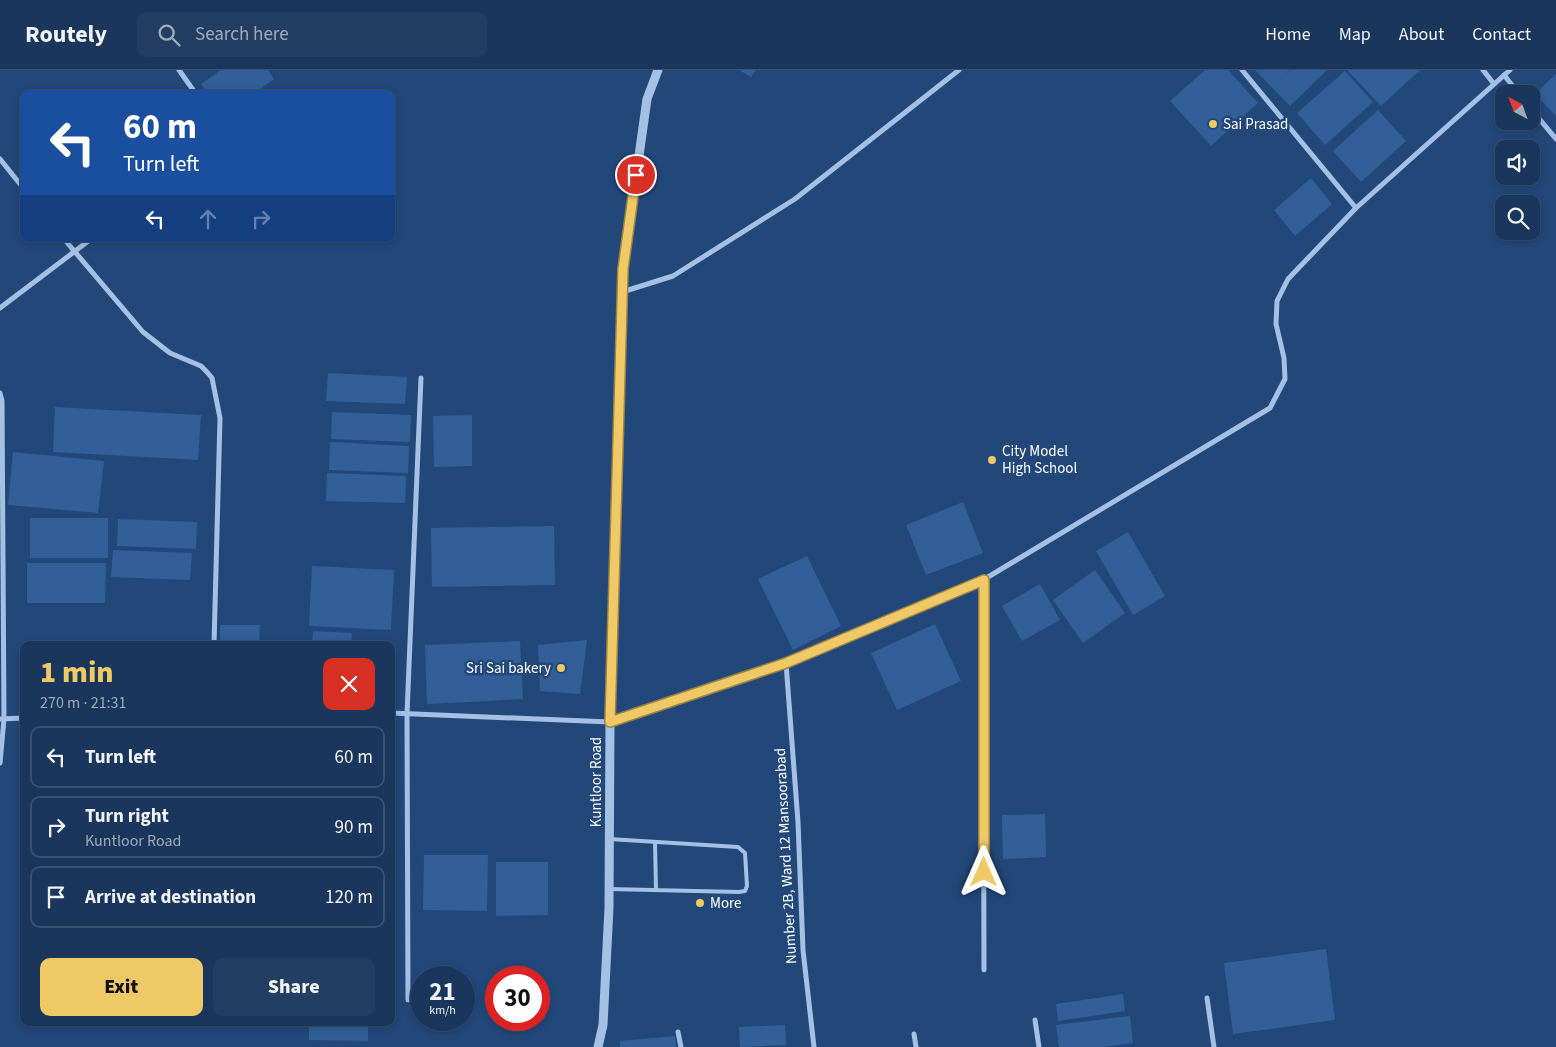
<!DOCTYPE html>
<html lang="en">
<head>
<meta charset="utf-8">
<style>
	body { margin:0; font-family:"Source Sans 3",sans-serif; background:#233e62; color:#f1f3f6; height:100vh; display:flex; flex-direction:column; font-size:19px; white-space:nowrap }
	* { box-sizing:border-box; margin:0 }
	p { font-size:16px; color:#9fabbb }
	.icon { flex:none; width:28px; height:28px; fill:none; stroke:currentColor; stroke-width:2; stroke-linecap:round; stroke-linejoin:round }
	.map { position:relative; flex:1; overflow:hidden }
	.sheet { position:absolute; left:20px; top:571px; width:375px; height:385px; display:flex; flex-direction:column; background:#1a365c; border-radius:10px; box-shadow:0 2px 8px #0003,0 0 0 1px #385072 }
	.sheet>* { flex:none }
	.hud { position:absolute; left:20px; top:20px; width:375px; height:152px; border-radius:10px; box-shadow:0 2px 8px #0003,0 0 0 1px #385072; background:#1a4fa0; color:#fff; overflow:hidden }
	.needle { width:32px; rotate:319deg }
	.tools { position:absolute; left:1495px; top:15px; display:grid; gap:10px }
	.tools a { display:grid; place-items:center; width:45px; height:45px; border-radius:10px; background:#1a365c; box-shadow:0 2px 8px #0003,0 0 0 1px #385072; font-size:25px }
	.speed { position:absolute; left:410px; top:896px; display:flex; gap:10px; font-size:25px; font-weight:700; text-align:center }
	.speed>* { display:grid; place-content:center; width:65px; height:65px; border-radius:50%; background:#1a365c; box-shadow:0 2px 8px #0003,0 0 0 1px #385072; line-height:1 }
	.speed small { font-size:12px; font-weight:400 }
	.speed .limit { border:8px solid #d22; background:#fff; color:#111 }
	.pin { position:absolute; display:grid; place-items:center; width:42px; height:42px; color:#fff; margin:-21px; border:2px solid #fff; border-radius:50%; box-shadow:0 1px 5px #0007 }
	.me { position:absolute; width:55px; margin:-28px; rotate:0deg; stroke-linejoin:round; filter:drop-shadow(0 0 4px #0008) }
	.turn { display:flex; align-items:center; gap:18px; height:105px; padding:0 20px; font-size:22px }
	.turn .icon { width:65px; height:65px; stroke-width:2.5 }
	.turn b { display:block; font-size:35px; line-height:42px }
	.lanes { display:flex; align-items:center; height:48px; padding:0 20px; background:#0003; justify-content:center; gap:25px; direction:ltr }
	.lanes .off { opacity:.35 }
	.round { display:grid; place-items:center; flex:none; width:52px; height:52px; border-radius:10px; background:#233e62 }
	.headline { display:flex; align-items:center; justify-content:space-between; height:85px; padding:0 20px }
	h1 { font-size:30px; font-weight:800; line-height:38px; color:#f0c967 }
	.button { display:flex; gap:10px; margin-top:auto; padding:10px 20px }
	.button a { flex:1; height:58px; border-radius:10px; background:#f0c967; color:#111; font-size:20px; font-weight:800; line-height:58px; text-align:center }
	.button a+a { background:#233e62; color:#f1f3f6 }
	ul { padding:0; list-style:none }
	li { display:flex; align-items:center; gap:15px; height:62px; margin:0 10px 8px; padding:0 10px; border:2px solid #385072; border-radius:10px }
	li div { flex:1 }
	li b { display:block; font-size:19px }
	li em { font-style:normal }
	header { display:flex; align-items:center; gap:30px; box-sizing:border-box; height:70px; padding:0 25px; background:#1a365c; border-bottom:1px solid #385072 }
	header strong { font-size:24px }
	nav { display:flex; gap:28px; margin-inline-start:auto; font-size:18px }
	.search { width:350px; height:45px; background:#233e62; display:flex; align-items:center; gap:12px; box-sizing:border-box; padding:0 18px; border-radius:10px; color:#9fabbb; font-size:19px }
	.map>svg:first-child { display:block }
	.building { fill:#325f97 }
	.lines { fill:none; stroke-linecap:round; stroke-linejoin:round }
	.service { stroke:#a4c1e5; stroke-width:4 }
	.minor { stroke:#a4c1e5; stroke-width:5 }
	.tertiary { stroke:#a4c1e5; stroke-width:9 }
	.route-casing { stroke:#9c8343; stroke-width:12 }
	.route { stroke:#f0c967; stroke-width:9 }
	.poi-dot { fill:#f0c967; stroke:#22487a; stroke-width:2 }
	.labels { text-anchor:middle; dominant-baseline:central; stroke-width:5; stroke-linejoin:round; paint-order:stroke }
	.poi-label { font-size:15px; fill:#fff; stroke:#22487a; text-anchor:start }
	.street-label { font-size:15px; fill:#fff; stroke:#22487a }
</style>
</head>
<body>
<header>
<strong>Routely</strong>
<div class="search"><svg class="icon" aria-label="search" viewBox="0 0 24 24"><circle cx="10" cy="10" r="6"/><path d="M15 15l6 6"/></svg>Search here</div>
<nav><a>Home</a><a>Map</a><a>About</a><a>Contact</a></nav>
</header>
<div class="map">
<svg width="1556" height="977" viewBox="0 0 1556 977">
	<rect width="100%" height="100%" fill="#22487a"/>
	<g class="building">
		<polygon points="221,0 268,0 274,9 253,24 208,24 201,14"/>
		<polygon points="739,0 756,0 751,7"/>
		<polygon points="1205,0 1228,0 1258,33 1211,76 1170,31"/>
		<polygon points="1255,0 1290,0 1285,5 1291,0 1327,0 1290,36"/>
		<polygon points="1347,0 1420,0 1381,36"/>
		<polygon points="1345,1 1373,32 1325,75 1297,43"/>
		<polygon points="1556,4 1556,46 1535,24"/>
		<polygon points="1378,40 1406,71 1361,112 1333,81"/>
		<polygon points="1311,108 1332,134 1295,166 1274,140"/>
		<polygon points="328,303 407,307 405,334 326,331"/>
		<polygon points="55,337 201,345 198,390 53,382"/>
		<polygon points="332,342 411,345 410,372 331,369"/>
		<polygon points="472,345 472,396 434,397 433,346"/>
		<polygon points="330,372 409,376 408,403 329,400"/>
		<polygon points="13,382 104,391 98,443 8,435"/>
		<polygon points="327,403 406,406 405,433 326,431"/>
		<polygon points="963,432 983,483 926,505 906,455"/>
		<rect x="30" y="448" width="78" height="40"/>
		<polygon points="118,449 197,452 196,479 117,476"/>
		<polygon points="554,456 555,515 432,517 431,458"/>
		<polygon points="1128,462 1165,526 1133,545 1096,481"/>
		<polygon points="113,480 192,483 190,510 111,507"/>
		<polygon points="807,486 841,556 793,580 758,509"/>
		<polygon points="27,493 106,493 105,533 27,533"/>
		<polygon points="312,496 394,500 391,560 309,556"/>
		<polygon points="1095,500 1125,543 1083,573 1053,530"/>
		<polygon points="1040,514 1060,550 1022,571 1002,536"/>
		<polygon points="935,554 961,611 897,640 871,583"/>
		<polygon points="220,555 260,555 259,575 220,575"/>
		<polygon points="313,561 352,563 351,575 312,575"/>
		<polygon points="587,570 580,624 540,621 538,575"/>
		<polygon points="520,571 523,629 427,634 425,575"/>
		<polygon points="1045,744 1046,787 1003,789 1002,745"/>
		<polygon points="424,785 488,785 487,841 423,840"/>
		<polygon points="496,792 548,792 548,845 496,846"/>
		<polygon points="1326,879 1335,950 1233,964 1224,893"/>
		<polygon points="1123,924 1125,941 1058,951 1056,934"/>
		<polygon points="1130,946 1133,973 1103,977 1059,977 1056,955"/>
		<polygon points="309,952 368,952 368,971 309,970"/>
		<polygon points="785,955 786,975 740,977 739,957"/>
		<polygon points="675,966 676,977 620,977 620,971"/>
	</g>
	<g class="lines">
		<g class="service">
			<polyline points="655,772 656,820"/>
			<polyline points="609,819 739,822 745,821 747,816 745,783 738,777 609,769"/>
		</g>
		<g class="minor">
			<polyline points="179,0 196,24"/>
			<polyline points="1242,0 1356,138"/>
			<polyline points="1483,0 1494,14"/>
			<polyline points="1504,5 1519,24"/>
			<polyline points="1531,39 1556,69"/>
			<polyline points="0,89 24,119"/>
			<polyline points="64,169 143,262 170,283 201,296 207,302 212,308 220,348 214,575"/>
			<polyline points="622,222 673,206 795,129 959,0"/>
			<polyline points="0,238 91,169"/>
			<polyline points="0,323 2,331 4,649 0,693"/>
			<polyline points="983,510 984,900"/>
			<polyline points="786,593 798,752 803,880 814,977"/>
			<polyline points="391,643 610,652 786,593 983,510 1270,338 1285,309 1284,288 1276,254 1277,231 1288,209 1356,138 1510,0"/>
			<polyline points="0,649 24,648"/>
			<polyline points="1207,928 1214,977"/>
			<polyline points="408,930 407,644 421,308"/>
			<polyline points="1035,950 1039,977"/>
			<polyline points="678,962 681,977"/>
			<polyline points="914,964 916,977"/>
		</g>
		<polyline class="tertiary" points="598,977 603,955 609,838 610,652 623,199 647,29 658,0"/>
	</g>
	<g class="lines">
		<defs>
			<polyline id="route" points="636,105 623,199 610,652 786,593 984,510 984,802"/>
		</defs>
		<use href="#route" class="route-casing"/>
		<use href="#route" class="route"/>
	</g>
	<g class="poi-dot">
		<circle cx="1213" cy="54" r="5"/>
		<circle cx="992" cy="390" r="5"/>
		<circle cx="561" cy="598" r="5"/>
		<circle cx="700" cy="833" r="5"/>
	</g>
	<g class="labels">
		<g class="poi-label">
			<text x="1223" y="54">Sai Prasad</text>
			<text x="1002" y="381">City Model<tspan x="1002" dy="17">High School</tspan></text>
			<text x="551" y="598" text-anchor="end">Sri Sai bakery</text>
			<text x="710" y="833">More</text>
		</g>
		<g class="street-label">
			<text transform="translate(596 712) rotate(-90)">Kuntloor Road</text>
			<text transform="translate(786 786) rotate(-93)">Number 2B, Ward 12 Mansoorabad</text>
		</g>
	</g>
</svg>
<div class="tools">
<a><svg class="needle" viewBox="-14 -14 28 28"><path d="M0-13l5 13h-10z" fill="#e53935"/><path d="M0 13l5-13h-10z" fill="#9fabbb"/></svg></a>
<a><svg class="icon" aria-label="sound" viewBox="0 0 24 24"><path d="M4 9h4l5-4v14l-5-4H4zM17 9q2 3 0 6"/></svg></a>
<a><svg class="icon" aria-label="search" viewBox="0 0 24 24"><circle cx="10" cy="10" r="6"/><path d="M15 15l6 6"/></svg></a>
</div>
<div class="speed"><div>21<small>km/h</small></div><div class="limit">30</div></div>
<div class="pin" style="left:636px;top:105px;background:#d93025"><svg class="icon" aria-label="arrive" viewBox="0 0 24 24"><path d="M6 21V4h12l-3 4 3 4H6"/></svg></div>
<svg class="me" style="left:984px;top:802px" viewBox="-20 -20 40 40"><path d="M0-17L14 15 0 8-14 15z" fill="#f0c967" stroke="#fff" stroke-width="4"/></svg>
<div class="hud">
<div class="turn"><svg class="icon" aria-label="left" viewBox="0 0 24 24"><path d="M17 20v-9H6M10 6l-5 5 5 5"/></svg><div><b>60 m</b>Turn left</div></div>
<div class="lanes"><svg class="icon" aria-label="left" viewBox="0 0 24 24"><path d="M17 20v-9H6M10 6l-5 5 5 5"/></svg><svg class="icon off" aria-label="ahead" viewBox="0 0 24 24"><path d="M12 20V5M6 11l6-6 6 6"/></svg><svg class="icon off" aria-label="right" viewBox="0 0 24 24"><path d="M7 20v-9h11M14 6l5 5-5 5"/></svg></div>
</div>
<section class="sheet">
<div class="headline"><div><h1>1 min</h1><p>270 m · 21:31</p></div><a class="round" style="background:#d93025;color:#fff"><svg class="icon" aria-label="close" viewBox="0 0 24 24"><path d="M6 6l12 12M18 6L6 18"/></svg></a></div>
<ul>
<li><svg class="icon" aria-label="left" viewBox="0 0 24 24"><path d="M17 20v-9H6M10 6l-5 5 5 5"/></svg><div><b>Turn left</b></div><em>60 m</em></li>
<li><svg class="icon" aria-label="right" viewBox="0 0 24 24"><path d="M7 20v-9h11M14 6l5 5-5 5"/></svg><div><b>Turn right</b><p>Kuntloor Road</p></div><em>90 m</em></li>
<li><svg class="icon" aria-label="arrive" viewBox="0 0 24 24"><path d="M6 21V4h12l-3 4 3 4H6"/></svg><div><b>Arrive at destination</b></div><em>120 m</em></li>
</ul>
<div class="button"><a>Exit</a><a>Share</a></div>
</section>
</div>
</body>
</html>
